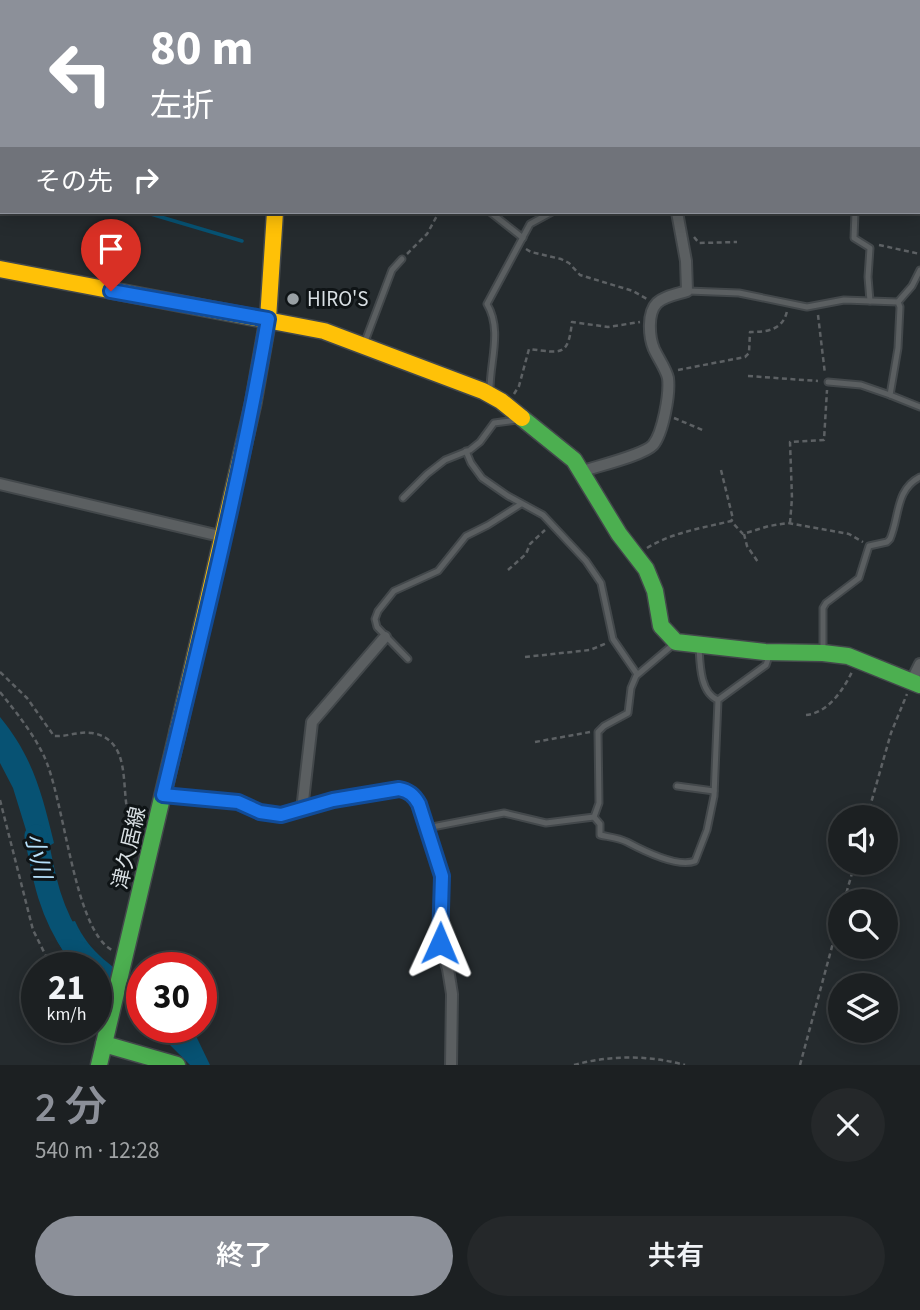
<!DOCTYPE html>
<html lang="ja">
<head>
<meta charset="utf-8">
<style>
	body { margin:0; font-family:"Source Sans 3","Noto Sans JP",sans-serif; background:#25282a; color:#f1f3f6; height:100vh; display:flex; flex-direction:column; font-size:26px; white-space:nowrap }
	* { box-sizing:border-box; margin:0 }
	p { font-size:23px; color:#a0a3a5 }
	.icon { flex:none; width:38px; height:38px; fill:none; stroke:currentColor; stroke-width:2; stroke-linecap:round; stroke-linejoin:round }
	.map { position:relative; height:1065px; overflow:hidden }
	.drawer { display:flex; flex-direction:column; background:#1c2022; flex:1 }
	.drawer>* { flex:none }
	.hud { position:absolute; left:0px; top:0px; width:920px; height:214px; box-shadow:0 4px 18px #0003,0 0 0 2px #3a3e40; background:#8c9099; color:#fff; overflow:hidden }
	.fabs { position:absolute; left:828px; top:805px; display:grid; gap:14px }
	.fabs a { display:grid; place-items:center; width:70px; height:70px; border-radius:50%; background:#1c2022; box-shadow:0 4px 18px #0003,0 0 0 2px #3a3e40; font-size:35px }
	.speed { position:absolute; left:21px; top:952px; display:flex; gap:14px; font-size:35px; font-weight:700; text-align:center }
	.speed>* { display:grid; place-content:center; width:91px; height:91px; border-radius:50%; background:#1c2022; box-shadow:0 4px 18px #0003,0 0 0 2px #3a3e40; line-height:1 }
	.speed small { font-size:18px; font-weight:400 }
	.speed .limit { border:10px solid #d22; background:#fff; color:#111 }
	.pin { position:absolute; display:grid; place-items:center; width:60px; height:60px; color:#fff; margin:-72px -30px; border-radius:50% 50% 50% 0; rotate:-45deg; box-shadow:0 0 7px #0007 }
	.pin .icon { rotate:45deg }
	.me { position:absolute; width:77px; margin:-38px; rotate:1deg; stroke-linejoin:round; filter:drop-shadow(0 0 5px #0008) }
	.turn { display:flex; align-items:center; gap:24px; height:147px; padding:0 35px; font-size:32px }
	.turn .icon { width:91px; height:91px; stroke-width:2.5 }
	.turn b { display:block; font-size:49px; line-height:60px }
	.then { display:flex; align-items:center; height:66px; padding:0 35px; background:#0003; gap:14px; font-size:26px }
	.round { display:grid; place-items:center; flex:none; width:74px; height:74px; border-radius:37px; background:#25282a }
	.overview { display:flex; align-items:center; justify-content:space-between; height:119px; padding:0 35px }
	h1 { font-size:42px; font-weight:600; line-height:52px; color:#8c9099 }
	.action { display:flex; gap:14px; margin-top:auto; padding:14px 35px }
	.action a { flex:1; height:80px; border-radius:42px; background:#8c9099; color:#fff; font-size:28px; font-weight:600; line-height:80px; text-align:center }
	.action a+a { background:#25282a; color:#f1f3f6 }
	.map>svg:first-child { display:block }
	.water { fill:#075273 }
	.lines { fill:none; stroke-linecap:round; stroke-linejoin:round }
	.stream { stroke:#075273; stroke-width:3.5 }
	.river { stroke:#075273; stroke-width:23 }
	.lane-casing { stroke:#43484b; stroke-width:9 }
	.street-casing { stroke:#43484b; stroke-width:14 }
	.fast-casing { stroke:#43484b; stroke-width:19 }
	.slow-casing { stroke:#43484b; stroke-width:19 }
	.path { stroke:#5d6164; stroke-width:2.5; stroke-dasharray:5 3.5; stroke-linecap:butt }
	.lane { stroke:#5b5f61; stroke-width:5 }
	.street { stroke:#5b5f61; stroke-width:10 }
	.fast { stroke:#4caf50; stroke-width:16 }
	.slow { stroke:#ffc107; stroke-width:16 }
	.route-casing { stroke:#114b97; stroke-width:18 }
	.route { stroke:#1a73e8; stroke-width:12 }
	.poi-dot { fill:#99a0a4; stroke:#0f1416; stroke-width:2.5 }
	.labels { text-anchor:middle; dominant-baseline:central; stroke-width:6; stroke-linejoin:round; paint-order:stroke }
	.poi-label { font-size:21px; fill:#d8dfe3; stroke:#0f1416; text-anchor:start }
	.street-label { font-size:21px; fill:#d8dfe3; stroke:#0f1416 }
	.water-label { font-size:23px; font-style:italic; fill:#b6e0fb; stroke:#0f1416 }
</style>
</head>
<body>
<div class="map">
<svg width="920" height="1065" viewBox="0 0 920 1065">
	<rect width="100%" height="100%" fill="#252b2e"/>
	<g class="water">
		<path d="M 0,717 C 33,757 42,794 54,843 C 33,853 41,892 53,908 C 57,915 64,918 70,922 L 75,921 C 89,953 114,968 142,987 L 142,1004 L 96,985 L 96,968 L 73,968 L 58,942 L 46,914 L 30,843 L 13,788 L 0,763 Z"/>
		<polygon points="152,1027 189,1027 196,1036 210,1065 190,1065"/>
	</g>
	<g class="lines">
		<g class="stream">
			<polyline points="0,170 2,171"/>
			<polyline points="144,212 242,241"/>
		</g>
		<path class="river" d="M 36,836 C 44,878 50,912 75,948 C 80,956 84,963 93,968"/>
		<defs>
			<g id="lane">
				<polyline points="353,0 358,2"/>
				<polyline points="615,2 615,0"/>
				<polyline points="755,2 755,0"/>
				<polyline points="919,159 920,167"/>
				<polyline points="490,212 523,238"/>
				<polyline points="855,212 854,238 870,248 868,277 870,301"/>
				<polyline points="688,291 739,293 807,307 844,300 898,302 900,307 898,348 890,395 920,407"/>
				<polyline points="898,302 912,286 920,270"/>
				<polyline points="364,344 392,270 402,259"/>
				<polyline points="828,382 861,385 890,395"/>
				<path d="M 490,393 C 489,363 503,331 487,304 L 530,224 L 552,212"/>
				<polyline points="466,451 471,463 482,478 508,496 543,515 586,561 601,583 613,639 637,674"/>
				<polyline points="403,498 427,474 445,460 470,450 480,442 494,423 517,420"/>
				<path d="M 699,647 C 700,664 700,693 718,700"/>
				<path d="M 823,649 L 823,608 L 826,603 L 859,578 L 869,546 L 887,542 L 890,539 C 900,516 895,490 920,477"/>
				<polyline points="408,659 377,627 375,619 378,611 394,591 438,571 466,536 488,525 521,504"/>
				<polyline points="677,786 714,791"/>
				<path d="M 594,817 L 600,824 L 600,835 C 609,837 619,838 627,842 C 642,850 678,868 695,861 L 707,830 L 714,796 L 718,700 L 766,665 L 770,653"/>
				<polyline points="427,828 504,813 546,823 594,817 599,803 598,732 604,726 628,713 631,688 636,676 675,643"/>
			</g>
			<g id="street">
				<path d="M 583,471 C 598,466 644,455 653,445 C 663,433 670,394 668,378 C 666,369 658,358 654,349 C 649,337 647,313 657,303 C 664,296 678,294 687,291 L 686,261 L 677,212"/>
				<polyline points="0,484 224,537"/>
				<polyline points="911,682 920,664"/>
				<polyline points="163,795 238,802 260,812 281,815 333,800 399,789 414,796 419,804 442,876 440,943 448,969 452,994 451,1065"/>
				<polyline points="302,810 312,722 385,637"/>
			</g>
			<g id="fast">
				<polyline points="522,418 574,460 619,534 646,569 655,591 661,626 676,642 765,652 823,653 848,656 920,685"/>
				<polyline points="104,1044 177,1065"/>
				<polyline points="99,1065 178,730"/>
			</g>
			<g id="slow">
				<polyline points="288,0 288,2"/>
				<polyline points="0,269 324,331 483,391 501,401 522,418"/>
				<polyline points="178,730 253,404 268,319 275,212"/>
			</g>
		</defs>
		<use href="#lane" class="lane-casing"/>
		<use href="#street" class="street-casing"/>
		<use href="#fast" class="fast-casing"/>
		<use href="#slow" class="slow-casing"/>
		<g class="path">
			<polyline points="0,53 2,53"/>
			<polyline points="919,98 920,92"/>
			<polyline points="694,237 699,243 737,242"/>
			<polyline points="879,245 920,254"/>
			<polyline points="526,249 531,252 561,259 569,263 580,275 633,291 647,299"/>
			<polyline points="407,254 427,234 439,212"/>
			<polyline points="818,315 825,374"/>
			<path d="M 678,370 L 745,357 L 749,353 L 750,332 C 767,332 783,330 787,311"/>
			<polyline points="748,376 818,381"/>
			<path d="M 514,394 L 519,386 L 529,349 C 562,353 568,357 572,322 L 608,327 L 640,322"/>
			<polyline points="674,418 705,431"/>
			<polyline points="721,470 733,519 731,521"/>
			<polyline points="790,523 792,498 790,442 824,440 827,390"/>
			<polyline points="744,534 747,546 758,562"/>
			<path d="M 647,548 C 673,532 703,528 731,521 L 743,534 L 769,526 L 788,523 L 849,534 L 863,542"/>
			<polyline points="508,570 526,554 530,544 545,530"/>
			<polyline points="525,657 590,650 607,643"/>
			<path d="M 0,672 L 27,698 L 54,736 C 66,737 79,731 92,733 C 133,740 120,789 129,817 L 143,821"/>
			<path d="M 0,692 C 16,712 32,732 43,754 C 65,798 73,929 112,950"/>
			<path d="M 806,715 C 828,713 843,690 852,672"/>
			<polyline points="535,742 590,732"/>
			<polyline points="0,800 33,930 52,968"/>
			<polyline points="867,817 891,733 907,694"/>
			<polyline points="844,901 855,863"/>
			<path d="M 574,1065 C 610,1055 648,1055 685,1065"/>
			<polyline points="800,1065 840,917"/>
		</g>
		<use href="#lane" class="lane"/>
		<use href="#street" class="street"/>
		<use href="#fast" class="fast"/>
		<use href="#slow" class="slow"/>
	</g>
	<g class="lines">
		<defs>
			<path id="route" d="M 111,291 L 268,319 C 241,479 201,637 163,795 L 238,802 L 260,812 L 281,815 L 333,800 L 399,789 C 409,791 414,795 419,804 L 442,876 L 440,943"/>
		</defs>
		<use href="#route" class="route-casing"/>
		<use href="#route" class="route"/>
	</g>
	<circle class="poi-dot" cx="293" cy="299" r="7"/>
	<g class="labels">
		<g class="poi-label">
			<text x="307" y="299">HIRO'S</text>
		</g>
		<g class="street-label">
			<text transform="translate(129 848) rotate(-77)">津久居線</text>
		</g>
		<g class="water-label">
			<text transform="translate(38 856) rotate(77)">小川</text>
		</g>
	</g>
</svg>
<div class="fabs">
<a><svg class="icon" aria-label="sound" viewBox="0 0 24 24"><path d="M4 9h4l5-4v14l-5-4H4zM17 9q2 3 0 6"/></svg></a>
<a><svg class="icon" aria-label="search" viewBox="0 0 24 24"><circle cx="10" cy="10" r="6"/><path d="M15 15l6 6"/></svg></a>
<a><svg class="icon" aria-label="layers" viewBox="0 0 24 24"><path d="M12 4l9 5-9 5-9-5zM3 14l9 5 9-5"/></svg></a>
</div>
<div class="speed"><div>21<small>km/h</small></div><div class="limit">30</div></div>
<div class="pin" style="left:111px;top:291px;background:#d93025"><svg class="icon" aria-label="arrive" viewBox="0 0 24 24"><path d="M6 21V4h12l-3 4 3 4H6"/></svg></div>
<svg class="me" style="left:440px;top:943px" viewBox="-20 -20 40 40"><path d="M0-17L14 15 0 8-14 15z" fill="#1a73e8" stroke="#fff" stroke-width="4"/></svg>
<div class="hud">
<div class="turn"><svg class="icon" aria-label="left" viewBox="0 0 24 24"><path d="M17 20v-9H6M10 6l-5 5 5 5"/></svg><div><b>80 m</b>左折</div></div>
<div class="then">その先<svg class="icon" aria-label="right" viewBox="0 0 24 24"><path d="M7 20v-9h11M14 6l5 5-5 5"/></svg></div>
</div>
</div>
<section class="drawer">
<div class="overview"><div><h1>2 分</h1><p>540 m · 12:28</p></div><a class="round"><svg class="icon" aria-label="close" viewBox="0 0 24 24"><path d="M6 6l12 12M18 6L6 18"/></svg></a></div>
<div class="action"><a>終了</a><a>共有</a></div>
</section>
</body>
</html>
